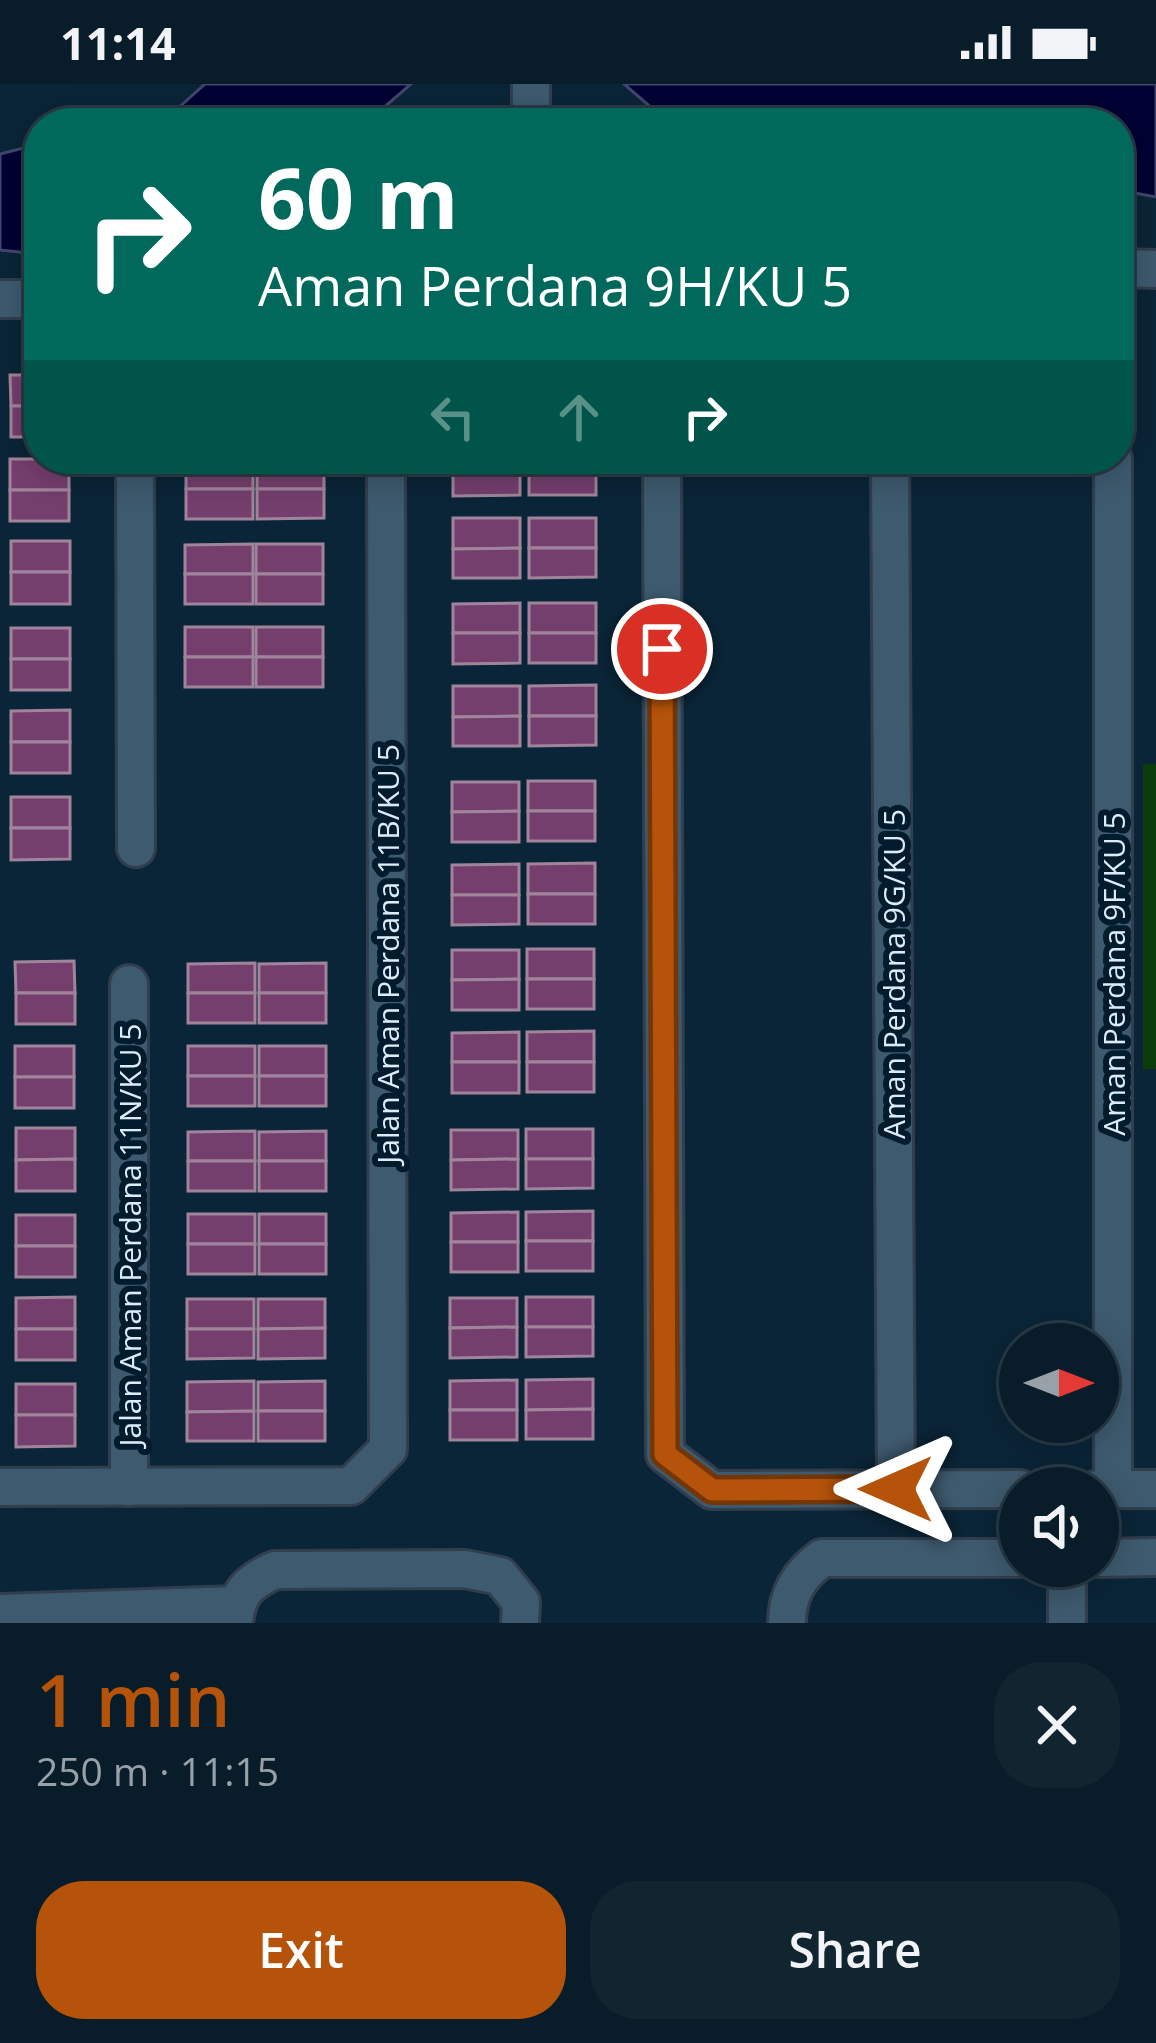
<!DOCTYPE html>
<html lang="en">
<head>
<meta charset="utf-8">
<style>
	body { margin:0; font-family:"Open Sans",sans-serif; background:#112531; color:#f1f3f6; height:100vh; display:flex; flex-direction:column; font-size:45px; white-space:nowrap }
	* { box-sizing:border-box; margin:0 }
	p { font-size:39px; color:#98a1a8 }
	.icon { flex:none; width:66px; height:66px; fill:none; stroke:currentColor; stroke-width:2; stroke-linecap:round; stroke-linejoin:round }
	.map { position:relative; height:1539px; overflow:hidden }
	.sheet { display:flex; flex-direction:column; background:#081c29; flex:1 }
	.sheet>* { flex:none }
	.hud { position:absolute; left:24px; top:24px; width:1110px; height:366px; border-radius:48px; box-shadow:0 6px 30px #0003,0 0 0 3px #293a46; background:#00695c; color:#fff; overflow:hidden }
	.needle { width:78px; rotate:90deg }
	.fabs { position:absolute; left:999px; top:1239px; display:grid; gap:24px }
	.fabs a { display:grid; place-items:center; width:120px; height:120px; border-radius:50%; background:#081c29; box-shadow:0 6px 30px #0003,0 0 0 3px #293a46; font-size:60px }
	.pin { position:absolute; display:grid; place-items:center; width:102px; height:102px; color:#fff; margin:-51px; border:6px solid #fff; border-radius:50%; box-shadow:0 3px 12px #0007 }
	.me { position:absolute; width:132px; margin:-66px; rotate:270deg; stroke-linejoin:round; filter:drop-shadow(0 0 9px #0008) }
	.turn { display:flex; align-items:center; gap:42px; height:252px; padding:0 36px; font-size:54px }
	.turn .icon { width:156px; height:156px; stroke-width:2.5 }
	.turn b { display:block; font-size:84px; line-height:102px }
	.lanes { display:flex; align-items:center; height:114px; padding:0 36px; background:#0003; justify-content:center; gap:60px; direction:ltr }
	.lanes .off { opacity:.35 }
	.round { display:grid; place-items:center; flex:none; width:126px; height:126px; border-radius:48px; background:#112531 }
	.summary { display:flex; align-items:center; justify-content:space-between; height:204px; padding:0 36px }
	h1 { font-size:72px; font-weight:600; line-height:90px; color:#b45309 }
	.primary-button { display:flex; gap:24px; margin-top:auto; padding:24px 36px }
	.primary-button a { flex:1; height:138px; border-radius:48px; background:#b45309; color:#fff; font-size:48px; font-weight:600; line-height:138px; text-align:center }
	.primary-button a+a { background:#112531; color:#f1f3f6 }
	.status { display:flex; justify-content:space-between; align-items:center; height:84px; padding:0 60px; background:#081c29; direction:ltr }
	.status svg { height:33px; fill:currentColor }
	.map>svg:first-child { display:block }
	.green { fill:#0a3d09 }
	.water { fill:#003; stroke:#42466e; stroke-width:3 }
	.building { fill:#743e6d; stroke:#a0849b; stroke-width:3 }
	.lines { fill:none; stroke-linecap:round; stroke-linejoin:round }
	.minor-casing { stroke:#303e4e; stroke-width:42 }
	.minor { stroke:#3e5a6e; stroke-width:36 }
	.route-casing { stroke:#753606; stroke-width:30 }
	.route { stroke:#b45309; stroke-width:21 }
	.labels { text-anchor:middle; dominant-baseline:central; stroke-width:12; stroke-linejoin:round; paint-order:stroke }
	.street-label { font-size:30px; fill:#dcebf8; stroke:#021b2d }
</style>
</head>
<body>
<div class="status"><b>11:14</b><svg viewBox="0 0 49 12"><path d="M0 12V9h3v3zM5 12V6h3v6zM10 12V3h3v9zM15 12V0h3v12zM26 1h20v11H26zM47 4h2v5h-2z"/></svg></div>
<div class="map">
<svg width="1156" height="1539" viewBox="0 0 1156 1539">
	<rect width="100%" height="100%" fill="#0a2537"/>
	<rect class="green" x="1143" y="680" width="13" height="305"/>
	<g class="water">
		<polygon points="205,0 411,0 366,39 151,39 166,35"/>
		<polygon points="624,0 1156,0 1156,113 1119,106 1119,39 669,39"/>
		<polygon points="39,60 39,170 0,166 0,70"/>
	</g>
	<g class="building">
		<polygon points="10,291 39,291 39,322 11,322"/>
		<rect x="11" y="322" width="28" height="31"/>
		<rect x="10" y="375" width="59" height="31"/>
		<rect x="186" y="375" width="67" height="30"/>
		<rect x="257" y="375" width="67" height="30"/>
		<rect x="453" y="375" width="67" height="7"/>
		<rect x="529" y="375" width="67" height="6"/>
		<rect x="529" y="381" width="67" height="30"/>
		<polygon points="453,382 520,382 520,411 453,412"/>
		<rect x="186" y="405" width="67" height="30"/>
		<polygon points="257,405 324,405 324,434 257,435"/>
		<rect x="10" y="406" width="59" height="31"/>
		<polygon points="453,434 520,434 520,464 453,465"/>
		<rect x="529" y="434" width="67" height="30"/>
		<rect x="11" y="457" width="59" height="31"/>
		<polygon points="253,460 253,490 185,490 185,461"/>
		<rect x="256" y="460" width="67" height="30"/>
		<polygon points="520,464 520,494 453,494 453,465"/>
		<polygon points="529,464 596,464 596,493 529,494"/>
		<rect x="11" y="488" width="59" height="32"/>
		<rect x="185" y="490" width="68" height="30"/>
		<rect x="256" y="490" width="67" height="30"/>
		<polygon points="520,519 520,549 453,549 453,520"/>
		<rect x="529" y="519" width="67" height="30"/>
		<rect x="185" y="543" width="68" height="30"/>
		<rect x="256" y="543" width="67" height="30"/>
		<rect x="11" y="544" width="59" height="31"/>
		<polygon points="453,549 520,549 520,579 453,580"/>
		<rect x="529" y="549" width="67" height="30"/>
		<rect x="185" y="573" width="68" height="30"/>
		<rect x="256" y="573" width="67" height="30"/>
		<rect x="11" y="575" width="59" height="31"/>
		<polygon points="596,601 596,632 529,632 529,602"/>
		<polygon points="453,602 520,602 520,632 453,633"/>
		<polygon points="70,626 70,658 11,658 11,627"/>
		<polygon points="520,632 520,662 453,662 453,633"/>
		<polygon points="529,632 596,632 596,661 529,662"/>
		<rect x="11" y="658" width="59" height="31"/>
		<rect x="528" y="697" width="67" height="30"/>
		<polygon points="452,698 519,698 519,727 452,728"/>
		<rect x="11" y="713" width="59" height="31"/>
		<polygon points="519,727 519,758 452,758 452,728"/>
		<rect x="528" y="727" width="67" height="30"/>
		<polygon points="11,744 70,744 70,775 11,776"/>
		<polygon points="595,779 595,810 528,810 528,780"/>
		<polygon points="519,780 519,811 452,811 452,781"/>
		<rect x="528" y="810" width="67" height="30"/>
		<polygon points="452,811 519,811 519,840 452,841"/>
		<rect x="527" y="865" width="67" height="30"/>
		<polygon points="452,866 519,866 519,895 452,896"/>
		<polygon points="74,877 75,909 16,909 15,878"/>
		<polygon points="255,879 255,909 188,909 188,880"/>
		<polygon points="326,879 326,909 259,909 259,880"/>
		<polygon points="519,895 519,926 452,926 452,896"/>
		<rect x="527" y="895" width="67" height="30"/>
		<rect x="16" y="909" width="59" height="31"/>
		<rect x="188" y="909" width="67" height="30"/>
		<rect x="259" y="909" width="67" height="30"/>
		<polygon points="594,947 594,978 527,978 527,948"/>
		<polygon points="519,948 519,978 452,978 452,949"/>
		<rect x="15" y="962" width="59" height="31"/>
		<rect x="188" y="962" width="67" height="30"/>
		<rect x="259" y="962" width="67" height="30"/>
		<rect x="452" y="978" width="67" height="31"/>
		<rect x="527" y="978" width="67" height="30"/>
		<rect x="188" y="992" width="67" height="30"/>
		<rect x="259" y="992" width="67" height="30"/>
		<rect x="15" y="993" width="59" height="31"/>
		<polygon points="16,1044 75,1044 75,1075 16,1076"/>
		<rect x="526" y="1045" width="67" height="30"/>
		<polygon points="451,1046 518,1046 518,1075 451,1076"/>
		<polygon points="255,1047 255,1077 188,1077 188,1048"/>
		<polygon points="326,1047 326,1077 259,1077 259,1048"/>
		<polygon points="75,1075 75,1107 16,1107 16,1076"/>
		<polygon points="518,1075 518,1105 451,1106 451,1076"/>
		<polygon points="526,1075 593,1075 593,1104 526,1105"/>
		<rect x="188" y="1077" width="67" height="30"/>
		<rect x="259" y="1077" width="67" height="30"/>
		<polygon points="593,1127 593,1157 526,1157 526,1128"/>
		<polygon points="518,1128 518,1158 451,1158 451,1129"/>
		<rect x="188" y="1130" width="67" height="30"/>
		<rect x="259" y="1130" width="67" height="30"/>
		<rect x="16" y="1131" width="59" height="31"/>
		<rect x="526" y="1157" width="67" height="30"/>
		<rect x="451" y="1158" width="67" height="30"/>
		<rect x="188" y="1160" width="67" height="30"/>
		<rect x="259" y="1160" width="67" height="30"/>
		<rect x="16" y="1162" width="59" height="31"/>
		<polygon points="75,1213 75,1245 16,1245 16,1214"/>
		<rect x="526" y="1213" width="67" height="30"/>
		<polygon points="450,1214 517,1214 517,1243 450,1244"/>
		<rect x="187" y="1215" width="67" height="30"/>
		<polygon points="258,1215 325,1215 325,1244 258,1245"/>
		<polygon points="517,1243 517,1273 450,1274 450,1244"/>
		<polygon points="526,1243 593,1243 593,1272 526,1273"/>
		<polygon points="325,1244 325,1274 258,1275 258,1245"/>
		<rect x="16" y="1245" width="59" height="31"/>
		<polygon points="187,1245 254,1245 254,1274 187,1275"/>
		<polygon points="593,1295 593,1325 526,1326 526,1296"/>
		<polygon points="517,1296 517,1326 450,1326 450,1297"/>
		<polygon points="254,1297 254,1327 187,1328 187,1298"/>
		<polygon points="325,1297 325,1327 258,1327 258,1298"/>
		<rect x="16" y="1300" width="59" height="31"/>
		<polygon points="593,1325 593,1355 526,1355 526,1326"/>
		<rect x="450" y="1326" width="67" height="30"/>
		<polygon points="254,1327 254,1357 187,1357 187,1328"/>
		<rect x="258" y="1327" width="67" height="30"/>
		<polygon points="16,1331 75,1331 75,1362 16,1363"/>
	</g>
	<g class="lines">
		<defs>
			<g id="minor">
				<polyline points="531,38 531,0"/>
				<polyline points="1119,184 1156,185"/>
				<polyline points="0,215 39,215"/>
				<polyline points="135,375 136,764"/>
				<polyline points="662,375 665,1370 712,1406 1020,1405"/>
				<polyline points="890,375 896,1405"/>
				<polyline points="1113,375 1113,1405"/>
				<polyline points="129,900 129,1403"/>
				<polyline points="0,1403 351,1402 388,1365 386,375"/>
				<polyline points="1098,1405 1156,1405"/>
				<polyline points="1098,1474 1156,1473"/>
				<polyline points="1067,1482 1067,1539"/>
				<polyline points="0,1529 236,1521"/>
				<path d="M 234,1539 C 237,1509 248,1498 275,1486 L 465,1485 L 500,1492 L 521,1518 L 520,1539"/>
				<path d="M 787,1539 C 787,1510 799,1491 822,1474 L 1020,1474"/>
			</g>
		</defs>
		<use href="#minor" class="minor-casing"/>
		<use href="#minor" class="minor"/>
	</g>
	<g class="lines">
		<defs>
			<polyline id="route" points="662,565 665,1370 712,1406 896,1405"/>
		</defs>
		<use href="#route" class="route-casing"/>
		<use href="#route" class="route"/>
	</g>
	<g class="labels">
		<g class="street-label">
			<text transform="translate(387 870) rotate(-90)">Jalan Aman Perdana 11B/KU 5</text>
			<text transform="translate(893 890) rotate(-90)">Aman Perdana 9G/KU 5</text>
			<text transform="translate(1113 890) rotate(-90)">Aman Perdana 9F/KU 5</text>
			<text transform="translate(129 1151) rotate(-90)">Jalan Aman Perdana 11N/KU 5</text>
		</g>
	</g>
</svg>
<div class="fabs">
<a><svg class="needle" viewBox="-14 -14 28 28"><path d="M0-13l5 13h-10z" fill="#e53935"/><path d="M0 13l5-13h-10z" fill="#98a1a8"/></svg></a>
<a><svg class="icon" aria-label="sound" viewBox="0 0 24 24"><path d="M4 9h4l5-4v14l-5-4H4zM17 9q2 3 0 6"/></svg></a>
</div>
<div class="pin" style="left:662px;top:565px;background:#d93025"><svg class="icon" aria-label="arrive" viewBox="0 0 24 24"><path d="M6 21V4h12l-3 4 3 4H6"/></svg></div>
<svg class="me" style="left:896px;top:1405px" viewBox="-20 -20 40 40"><path d="M0-17L14 15 0 8-14 15z" fill="#b45309" stroke="#fff" stroke-width="4"/></svg>
<div class="hud">
<div class="turn"><svg class="icon" aria-label="right" viewBox="0 0 24 24"><path d="M7 20v-9h11M14 6l5 5-5 5"/></svg><div><b>60 m</b>Aman Perdana 9H/KU 5</div></div>
<div class="lanes"><svg class="icon off" aria-label="left" viewBox="0 0 24 24"><path d="M17 20v-9H6M10 6l-5 5 5 5"/></svg><svg class="icon off" aria-label="ahead" viewBox="0 0 24 24"><path d="M12 20V5M6 11l6-6 6 6"/></svg><svg class="icon" aria-label="right" viewBox="0 0 24 24"><path d="M7 20v-9h11M14 6l5 5-5 5"/></svg></div>
</div>
</div>
<section class="sheet">
<div class="summary"><div><h1>1 min</h1><p>250 m · 11:15</p></div><a class="round"><svg class="icon" aria-label="close" viewBox="0 0 24 24"><path d="M6 6l12 12M18 6L6 18"/></svg></a></div>
<div class="primary-button"><a>Exit</a><a>Share</a></div>
</section>
</body>
</html>
